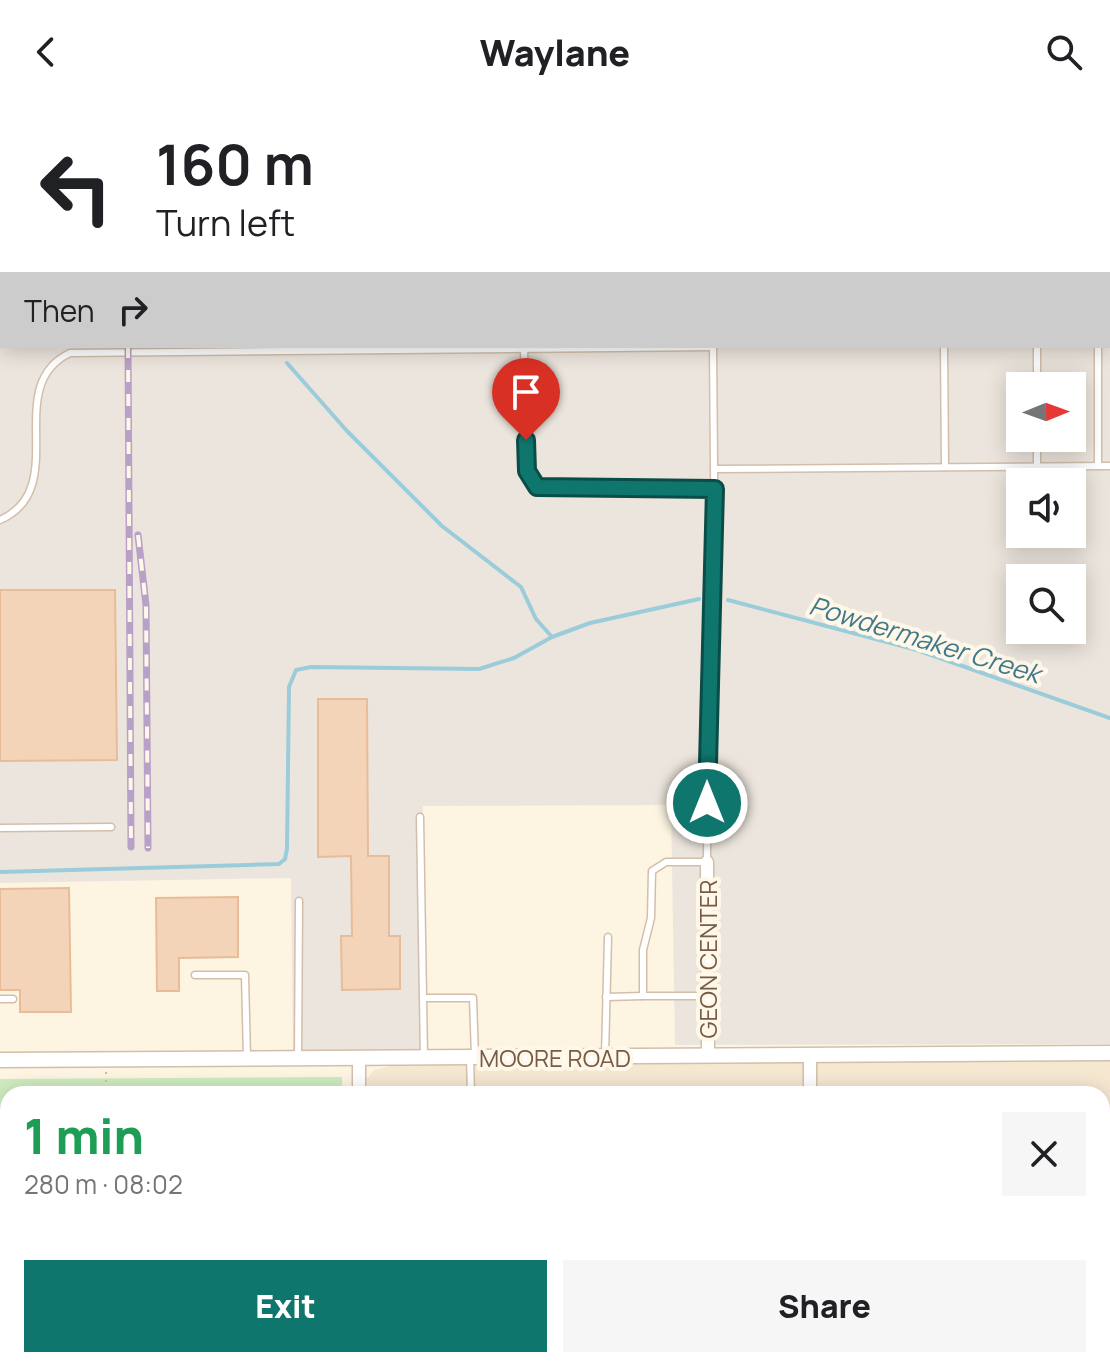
<!DOCTYPE html>
<html lang="en">
<head>
<meta charset="utf-8">
<style>
	body { margin:0; font-family:Manrope,sans-serif; background:#f6f6f6; color:#202124; height:100vh; display:flex; flex-direction:column; font-size:30px; white-space:nowrap }
	* { box-sizing:border-box; margin:0 }
	p { font-size:26px; color:#757577 }
	.icon { flex:none; width:44px; height:44px; fill:none; stroke:currentColor; stroke-width:2; stroke-linecap:round; stroke-linejoin:round }
	.map { position:relative; flex:1; overflow:hidden }
	.panel { position:absolute; left:0px; top:982px; width:1110px; height:282px; display:flex; flex-direction:column; background:#fff; border-radius:24px 24px 0 0; box-shadow:0 4px 20px #0003 }
	.panel>* { flex:none }
	.guide { position:absolute; left:0px; top:0px; width:1110px; height:244px; box-shadow:0 4px 20px #0003; background:#fff; color:#202124; overflow:hidden }
	.needle { width:52px; rotate:89deg }
	.controls { position:absolute; left:1006px; top:268px; display:grid; gap:16px }
	.controls a { display:grid; place-items:center; width:80px; height:80px; border-radius:0px; background:#fff; box-shadow:0 4px 20px #0003; font-size:40px }
	.pin { position:absolute; display:grid; place-items:center; width:68px; height:68px; color:#fff; margin:-82px -34px; border-radius:50% 50% 50% 0; rotate:-45deg; box-shadow:0 0 8px #0007 }
	.pin .icon { rotate:45deg }
	.me { position:absolute; width:88px; margin:-44px; rotate:0deg; stroke-linejoin:round; filter:drop-shadow(0 0 6px #0008) }
	.turn { display:flex; align-items:center; gap:28px; height:168px; padding:0 24px; font-size:36px }
	.turn .icon { width:104px; height:104px; stroke-width:2.5 }
	.turn b { display:block; font-size:56px; line-height:68px }
	.then { display:flex; align-items:center; height:76px; padding:0 24px; background:#0003; gap:16px; font-size:30px }
	.round { display:grid; place-items:center; flex:none; width:84px; height:84px; border-radius:0px; background:#f6f6f6 }
	.summary { display:flex; align-items:center; justify-content:space-between; height:136px; padding:0 24px }
	h1 { font-size:48px; font-weight:800; line-height:60px; color:#1e9e55 }
	.action { display:flex; gap:16px; margin-top:auto; padding:16px 24px }
	.action a { flex:1; height:92px; border-radius:0px; background:#0f766e; color:#fff; font-size:32px; font-weight:800; line-height:92px; text-align:center }
	.action a+a { background:#f6f6f6; color:#202124 }
	header { display:flex; justify-content:space-between; align-items:center; height:104px; padding:0 24px; background:#fff; font-size:36px; font-weight:800 }
	.map>svg:first-child { display:block }
	.residential { fill:#f5e7d0 }
	.industrial { fill:#ece5dd; fill-rule:evenodd }
	.green { fill:#ceebc0 }
	.sand { fill:#fef4bb }
	.lines { fill:none; stroke-linecap:round; stroke-linejoin:round }
	.stream { stroke:#9bccda; stroke-width:4 }
	.building { fill:#f4d4b8; stroke:#e7bc98; stroke-width:2 }
	.service-casing { stroke:#d1bfab; stroke-width:9 }
	.minor-casing { stroke:#d1bfab; stroke-width:15 }
	.tertiary-casing { stroke:#d1bfab; stroke-width:17 }
	.path { stroke:#d9b89b; stroke-width:2; stroke-dasharray:2 6; stroke-linecap:butt }
	.service { stroke:#fff; stroke-width:6 }
	.minor { stroke:#fff; stroke-width:12 }
	.tertiary { stroke:#fff; stroke-width:14 }
	.rail-casing { stroke:#b8a0c7; stroke-width:7 }
	.rail { stroke:#fff8e9; stroke-width:4; stroke-dasharray:12; stroke-linecap:butt }
	.route-casing { stroke:#0a4d48; stroke-width:20 }
	.route { stroke:#0f766e; stroke-width:14 }
	.labels { text-anchor:middle; dominant-baseline:central; stroke-width:8; stroke-linejoin:round; paint-order:stroke }
	.street-label { font-size:24px; fill:#765b47; stroke:#fff8e9 }
	.water-label { font-size:26px; font-style:italic; fill:#40798b; stroke:#fff8e9 }
</style>
</head>
<body>
<header><svg class="icon" aria-label="back" viewBox="0 0 24 24"><path d="M15 5l-7 7 7 7"/></svg>Waylane<svg class="icon" aria-label="search" viewBox="0 0 24 24"><circle cx="10" cy="10" r="6"/><path d="M15 15l6 6"/></svg></header>
<div class="map">
<svg width="1110" height="1263" viewBox="0 0 1110 1263">
	<rect width="100%" height="100%" fill="#fdf5e2"/>
	<polygon class="residential" points="1110,956 1110,1263 367,1263 367,1256 1102,1256 1102,990 365,990 365,977 374,966 391,962"/>
	<path class="industrial" d="M 0,0 L 1110,0 L 1110,940 L 675,941 L 671,701 L 423,702 L 425,946 L 293,947 L 291,774 L 0,779 ZM 2,2 L 1108,2 L 1108,242 L 2,242 ZM 1020,282 L 1072,282 L 1072,334 L 1020,334 ZM 1020,378 L 1072,378 L 1072,430 L 1020,430 ZM 1020,474 L 1072,474 L 1072,526 L 1020,526 Z"/>
	<polygon class="green" points="342,973 342,990 8,990 8,1256 343,1256 343,1263 0,1263 0,975"/>
	<polygon class="sand" points="8,1107 8,1203 0,1203 0,1110"/>
	<g class="lines">
		<g class="stream">
			<polyline points="287,259 347,327 442,422 521,483 536,515 552,533"/>
			<polyline points="728,496 917,546 1110,614"/>
			<polyline points="0,768 279,760 285,755 287,745 289,583 296,566 311,563 479,565 514,554 552,533 590,519 699,495"/>
		</g>
	</g>
	<g class="building">
		<polygon points="0,486 115,486 117,656 0,657"/>
		<polygon points="318,595 367,595 368,752 389,752 389,832 400,832 400,885 342,886 341,832 352,832 351,752 318,753"/>
		<polygon points="69,784 71,908 20,908 20,886 0,886 0,785"/>
		<polygon points="238,793 238,853 179,854 179,887 157,887 156,794"/>
	</g>
	<g class="lines">
		<defs>
			<g id="service">
				<polyline points="516,2 519,0"/>
				<polyline points="949,2 955,0"/>
				<polyline points="1108,29 1110,29"/>
				<polyline points="944,242 945,363"/>
				<polyline points="1098,242 1098,362"/>
				<polyline points="524,244 527,367 537,383 715,385"/>
				<polyline points="1037,282 1037,242"/>
				<polyline points="1037,362 1037,334"/>
				<polyline points="715,365 1110,362"/>
				<path d="M 0,416 C 73,384 0,282 70,249 L 713,243"/>
				<polyline points="420,713 424,953"/>
				<polyline points="0,724 111,723"/>
				<polyline points="195,871 245,871 247,954"/>
				<polyline points="707,892 643,892 643,846 651,814 652,767 666,758 707,758 708,619 715,483 713,242"/>
				<polyline points="606,893 643,892"/>
				<polyline points="423,894 473,894 475,953"/>
				<polyline points="0,895 13,895"/>
				<polyline points="605,952 608,833"/>
				<polyline points="470,953 471,990"/>
				<polyline points="298,954 299,797"/>
			</g>
			<g id="minor">
				<polyline points="707,758 708,951"/>
				<polyline points="359,954 359,990"/>
				<polyline points="810,990 810,951"/>
				<polyline points="362,1256 362,1263"/>
				<polyline points="840,1263 840,1256"/>
			</g>
			<polyline id="tertiary" points="0,956 1110,949"/>
		</defs>
		<use href="#service" class="service-casing"/>
		<use href="#minor" class="minor-casing"/>
		<use href="#tertiary" class="tertiary-casing"/>
		<g class="path">
			<polyline points="106,968 106,990"/>
			<polyline points="107,1256 107,1263"/>
		</g>
		<use href="#service" class="service"/>
		<use href="#minor" class="minor"/>
		<use href="#tertiary" class="tertiary"/>
		<defs>
			<g id="rail">
				<polyline points="283,0 288,2"/>
				<polyline points="130,2 130,0"/>
				<polyline points="481,2 486,0"/>
				<polyline points="128,242 131,743"/>
				<polyline points="138,431 146,501 148,744"/>
			</g>
		</defs>
		<use href="#rail" class="rail-casing"/>
		<use href="#rail" class="rail"/>
	</g>
	<g class="lines">
		<defs>
			<polyline id="route" points="526,336 527,367 537,383 715,385 707,699"/>
		</defs>
		<use href="#route" class="route-casing"/>
		<use href="#route" class="route"/>
	</g>
	<g class="labels">
		<g class="street-label">
			<text transform="translate(707 855) rotate(-90)">GEON CENTER</text>
			<text x="555" y="953">MOORE ROAD</text>
		</g>
		<g class="water-label">
			<text transform="translate(925 535) rotate(17)">Powdermaker Creek</text>
		</g>
	</g>
</svg>
<div class="controls">
<a><svg class="needle" viewBox="-14 -14 28 28"><path d="M0-13l5 13h-10z" fill="#e53935"/><path d="M0 13l5-13h-10z" fill="#757577"/></svg></a>
<a><svg class="icon" aria-label="sound" viewBox="0 0 24 24"><path d="M4 9h4l5-4v14l-5-4H4zM17 9q2 3 0 6"/></svg></a>
<a><svg class="icon" aria-label="search" viewBox="0 0 24 24"><circle cx="10" cy="10" r="6"/><path d="M15 15l6 6"/></svg></a>
</div>
<div class="pin" style="left:526px;top:336px;background:#d93025"><svg class="icon" aria-label="arrive" viewBox="0 0 24 24"><path d="M6 21V4h12l-3 4 3 4H6"/></svg></div>
<svg class="me" style="left:707px;top:699px" viewBox="-20 -20 40 40"><circle r="17" fill="#0f766e" stroke="#fff" stroke-width="3"/><path d="M0-11L8 9 0 5-8 9z" fill="#fff"/></svg>
<div class="guide">
<div class="turn"><svg class="icon" aria-label="left" viewBox="0 0 24 24"><path d="M17 20v-9H6M10 6l-5 5 5 5"/></svg><div><b>160 m</b>Turn left</div></div>
<div class="then">Then<svg class="icon" aria-label="right" viewBox="0 0 24 24"><path d="M7 20v-9h11M14 6l5 5-5 5"/></svg></div>
</div>
<section class="panel">
<div class="summary"><div><h1>1 min</h1><p>280 m · 08:02</p></div><a class="round"><svg class="icon" aria-label="close" viewBox="0 0 24 24"><path d="M6 6l12 12M18 6L6 18"/></svg></a></div>
<div class="action"><a>Exit</a><a>Share</a></div>
</section>
</div>
</body>
</html>
